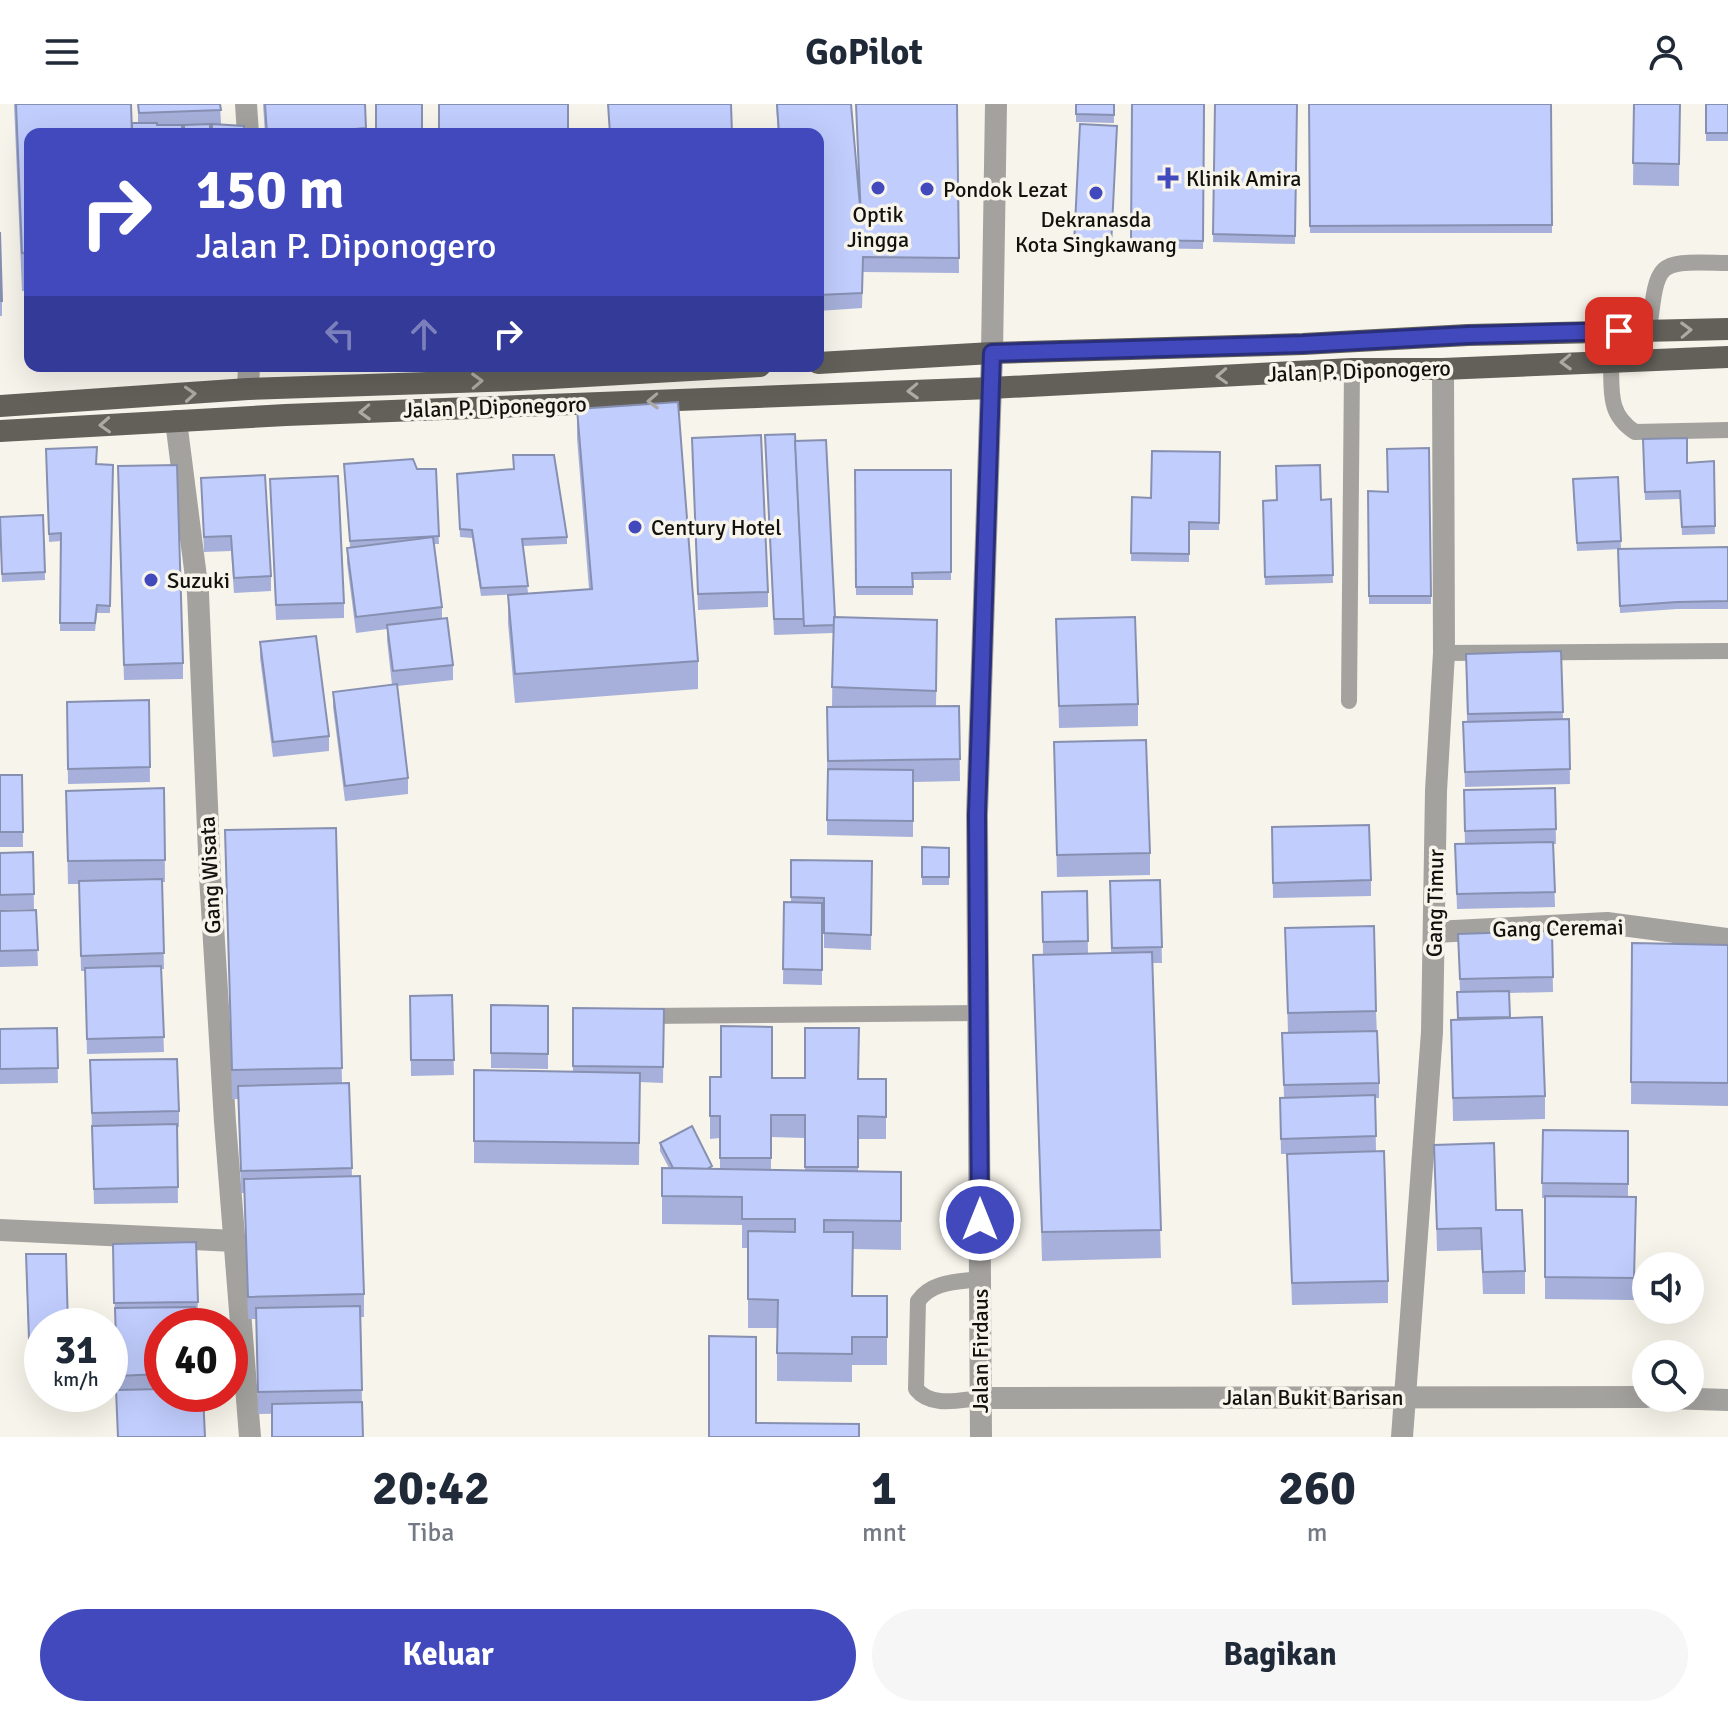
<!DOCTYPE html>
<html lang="id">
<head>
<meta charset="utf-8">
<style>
	body { margin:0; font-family:Signika,sans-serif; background:#f6f6f7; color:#1f2937; height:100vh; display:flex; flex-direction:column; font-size:30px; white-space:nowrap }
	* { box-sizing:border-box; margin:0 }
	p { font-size:26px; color:#747a83 }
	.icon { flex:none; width:44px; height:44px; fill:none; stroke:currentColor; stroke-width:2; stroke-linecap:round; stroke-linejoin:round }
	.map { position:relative; height:1333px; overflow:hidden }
	.details { display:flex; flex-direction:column; background:#fff; flex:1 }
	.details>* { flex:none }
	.banner { position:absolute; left:24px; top:24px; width:800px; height:244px; border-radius:16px; box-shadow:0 8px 32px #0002; background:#4149bd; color:#fff; overflow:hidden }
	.tools { position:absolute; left:1632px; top:1148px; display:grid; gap:16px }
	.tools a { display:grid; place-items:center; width:72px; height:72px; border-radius:50%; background:#fff; box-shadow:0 8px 32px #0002; font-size:40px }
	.speed { position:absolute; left:24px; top:1204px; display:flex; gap:16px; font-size:40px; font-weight:700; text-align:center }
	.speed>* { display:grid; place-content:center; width:104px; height:104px; border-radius:50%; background:#fff; box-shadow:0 8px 32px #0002; line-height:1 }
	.speed small { font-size:20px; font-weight:400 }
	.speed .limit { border:12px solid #d22; background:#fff; color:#111 }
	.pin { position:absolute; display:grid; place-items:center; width:68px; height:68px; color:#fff; margin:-34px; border-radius:16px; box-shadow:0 4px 12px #0006 }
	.me { position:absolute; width:88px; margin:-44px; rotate:0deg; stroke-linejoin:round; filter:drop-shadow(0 0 6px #0008) }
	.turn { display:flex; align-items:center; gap:28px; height:168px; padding:0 40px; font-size:36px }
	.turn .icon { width:104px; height:104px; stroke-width:2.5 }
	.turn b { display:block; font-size:56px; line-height:68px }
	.lanes { display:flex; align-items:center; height:76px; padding:0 40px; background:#0003; justify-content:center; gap:40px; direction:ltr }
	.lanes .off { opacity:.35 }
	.eta { display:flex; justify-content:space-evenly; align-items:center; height:136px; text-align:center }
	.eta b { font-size:48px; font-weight:700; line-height:56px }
	.cta { display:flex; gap:16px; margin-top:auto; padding:16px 40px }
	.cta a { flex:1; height:92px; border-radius:48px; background:#4149bd; color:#fff; font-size:32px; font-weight:700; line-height:92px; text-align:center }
	.cta a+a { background:#f6f6f7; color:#1f2937 }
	header { display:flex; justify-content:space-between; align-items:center; height:104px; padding:0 40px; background:#fff; font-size:36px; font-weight:700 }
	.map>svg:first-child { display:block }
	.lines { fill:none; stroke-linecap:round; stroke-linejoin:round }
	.service { stroke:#a4a29e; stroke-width:16 }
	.minor { stroke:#a4a29e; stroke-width:22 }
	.tertiary { stroke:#a4a29e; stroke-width:22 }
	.primary { stroke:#626059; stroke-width:22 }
	.wall { fill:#a6b0da; fill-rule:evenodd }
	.building { fill:#c1cdfd; stroke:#8790b1; stroke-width:2 }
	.oneway { stroke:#acaaa2 }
	.route-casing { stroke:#2a2f7b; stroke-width:20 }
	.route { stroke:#4149bd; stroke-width:14 }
	.poi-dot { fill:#4149bd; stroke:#f7f4eb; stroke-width:3 }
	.labels { text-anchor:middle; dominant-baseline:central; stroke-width:7; stroke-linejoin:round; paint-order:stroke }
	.poi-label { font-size:22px; fill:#12110e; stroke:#f7f4eb; text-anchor:start }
	.street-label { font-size:22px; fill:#12110e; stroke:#f7f4eb }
</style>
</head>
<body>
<header><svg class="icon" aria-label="menu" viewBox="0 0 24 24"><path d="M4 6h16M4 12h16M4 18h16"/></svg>GoPilot<svg class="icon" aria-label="person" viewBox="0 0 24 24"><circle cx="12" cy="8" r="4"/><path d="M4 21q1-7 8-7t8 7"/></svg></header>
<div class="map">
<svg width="1728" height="1333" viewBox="0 0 1728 1333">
	<rect width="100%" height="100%" fill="#f7f4eb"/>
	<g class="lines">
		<g class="service">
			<path d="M 1649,227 C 1658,153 1656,158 1728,159"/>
			<path d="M 1611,256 C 1612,286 1607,310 1635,328 L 1728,326"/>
			<polyline points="1444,549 1728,547"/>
			<polyline points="1349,597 1352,265"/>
			<polyline points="644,912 979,909"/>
			<path d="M 980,1175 C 957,1178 932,1177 918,1197 L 916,1285 C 931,1304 959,1296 981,1294"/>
		</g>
		<g class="minor">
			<polyline points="246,0 248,30"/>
			<polyline points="992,249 996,0"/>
			<polyline points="248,285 249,262"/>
			<polyline points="176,317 198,489 210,772 225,1018 250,1333"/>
			<polyline points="1435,828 1607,819 1728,835"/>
			<polyline points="0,1126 235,1137"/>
			<polyline points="981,1294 1646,1293"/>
			<polyline points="1667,1294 1728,1296"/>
			<polyline points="1402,1333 1432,928 1436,687 1444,549 1443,265"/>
		</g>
		<polyline class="tertiary" points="981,1333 977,711 992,249"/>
		<g class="primary">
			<polyline points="818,259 992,249 1303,240 1468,231 1728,225"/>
			<polyline points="0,302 248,285 516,276 760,262"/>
			<polyline points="0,327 286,311 991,284 1352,265 1443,265 1728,253"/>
		</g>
	</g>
	<g class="wall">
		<polygon points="14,0 131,0 132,19 138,19 138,0 220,0 221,20 30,30 30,187 22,187"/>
		<polygon points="263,0 365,0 366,30 265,30"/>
		<polygon points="776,0 851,0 860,100 856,0 957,0 959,169 863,168 862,204 818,207 818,30 778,30"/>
		<polygon points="1076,0 1114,0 1114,19 1076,18"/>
		<polygon points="1132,0 1205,0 1203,145 1131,144"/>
		<polygon points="1215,0 1297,0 1295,140 1213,138"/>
		<polygon points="1309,0 1551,0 1552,129 1310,129"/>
		<polygon points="1634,0 1680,0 1679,82 1633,81"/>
		<rect x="1706" y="0" width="22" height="37"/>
		<polygon points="1080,20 1117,22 1111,150 1074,148"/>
		<polygon points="0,128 2,197 2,212 0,212"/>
		<polygon points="577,305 698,557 698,585 515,599 508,519 508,491 521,490 481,492 472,434 460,433 457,370 513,365 513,351 567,433 567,440 523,442 528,489 589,485 577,334"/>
		<polygon points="765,331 795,337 835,513 937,545 936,602 959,602 960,677 913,678 913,733 827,731 827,603 832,603 833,529 774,531"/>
		<polygon points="692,334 768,488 768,503 698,506"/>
		<polygon points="1643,335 1687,359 1714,357 1715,430 1682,431 1680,395 1645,396"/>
		<polygon points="1429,344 1431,500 1369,500 1368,387 1388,388"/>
		<polygon points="46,345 97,360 113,361 110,509 97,509 95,527 60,527 61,437 49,438"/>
		<polygon points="1220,348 1219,426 1189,426 1189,458 1131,457 1132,393 1151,394"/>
		<polygon points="344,360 417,365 436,365 439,440 434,440 442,503 442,515 453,561 453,576 397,582 408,674 408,690 345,697 333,603 333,588 392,581 387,536 387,525 356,529 347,459 347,444 350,443"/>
		<polygon points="855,366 951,366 951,476 913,476 913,491 856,491"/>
		<polygon points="1618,373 1621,445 1577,447 1573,383"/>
		<polygon points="201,374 271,472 271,487 234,489 231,447 204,448"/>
		<polygon points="270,375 344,499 344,514 276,516"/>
		<polygon points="118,378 183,559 183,575 124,576"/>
		<polygon points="1331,395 1333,479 1265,481 1263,397"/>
		<polygon points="43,411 45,476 2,478 0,428"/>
		<polygon points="1728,443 1728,505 1677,505 1620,509 1618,445"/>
		<polygon points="1056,515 1138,600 1138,622 1059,624"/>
		<polygon points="260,538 329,632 329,647 273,653 260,554"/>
		<polygon points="1561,547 1563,615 1569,615 1570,680 1465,683 1463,618 1467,618 1466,565"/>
		<polygon points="149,596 150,678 68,680 67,598"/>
		<polygon points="1054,638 1150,749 1150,771 1057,773"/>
		<polygon points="0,671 22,671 23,743 0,743"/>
		<polygon points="164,684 165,778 162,778 164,865 161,865 164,948 87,950 85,867 81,867 79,780 68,780 66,687"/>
		<polygon points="1555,684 1556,740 1553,740 1555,803 1457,805 1455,740 1465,740 1464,702"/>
		<polygon points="1272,723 1371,776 1371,792 1273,794"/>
		<polygon points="336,724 342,979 349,979 352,1072 364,1190 364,1213 361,1213 362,1308 258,1310 256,1215 248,1215 244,1089 241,1089 238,995 232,995 225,726"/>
		<polygon points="922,743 949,744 949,781 922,781"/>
		<polygon points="33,748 34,805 0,806 0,749"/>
		<polygon points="791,756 872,757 871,846 824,844 824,810 822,810 822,881 783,880 784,798 791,798"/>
		<polygon points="1160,776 1162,859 1152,859 1161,1154 1042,1157 1033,851 1043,851 1042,788 1087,787 1088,850 1111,849 1110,777"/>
		<polygon points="36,806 38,862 0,863 0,807"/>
		<polygon points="1285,824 1376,907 1379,979 1379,994 1375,994 1376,1047 1388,1177 1388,1199 1292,1201 1287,1050 1281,1050 1280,994 1284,993 1282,929 1288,929"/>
		<polygon points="1552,827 1553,888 1509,889 1510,914 1545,992 1545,1015 1453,1017 1451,916 1457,915 1457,888 1460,888 1458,830"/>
		<polygon points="1632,839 1728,841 1728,1002 1631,1000"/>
		<polygon points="452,891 454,971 411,972 410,892"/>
		<polygon points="491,901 548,902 548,965 491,964"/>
		<polygon points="573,904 664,905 663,979 640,978 639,1061 474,1059 474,966 573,968"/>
		<polygon points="57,924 58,979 0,980 0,925"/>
		<polygon points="90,956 179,1007 179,1023 177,1023 178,1099 94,1100"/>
		<path d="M 710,973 L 886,975 L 886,1035 L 858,1035 L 858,1067 L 901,1068 L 901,1146 L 853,1145 L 853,1192 L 887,1192 L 887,1261 L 852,1261 L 852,1278 L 777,1277 L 777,1224 L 748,1224 L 748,1144 L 742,1144 L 742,1121 L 662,1120 L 662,1064 L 669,1064 L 660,1047 L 660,1039 L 712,1065 L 720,1065 L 720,1034 L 710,1035 ZM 771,1033 L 805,1034 L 805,1066 L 771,1066 Z"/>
		<polygon points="1543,1026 1628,1027 1628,1093 1636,1093 1634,1196 1545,1195 1545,1094 1542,1094"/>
		<polygon points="1434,1041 1496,1106 1525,1167 1525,1190 1483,1190 1481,1146 1437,1147"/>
		<polygon points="196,1138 198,1213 162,1222 162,1290 117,1286 113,1140"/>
		<polygon points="26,1165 42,1222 42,1280 30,1280"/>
	</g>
	<g class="building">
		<polygon points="16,0 131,0 132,30 30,30 30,148 22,149"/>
		<polygon points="138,0 220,0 221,6 139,9"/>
		<polygon points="265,0 365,0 366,24 300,30 267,30"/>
		<rect x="376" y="0" width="46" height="30"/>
		<rect x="439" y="0" width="129" height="30"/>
		<polygon points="608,0 731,0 732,30 610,30"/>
		<polygon points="777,0 851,0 861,114 856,0 957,0 959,154 863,153 862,189 818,191 818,30 779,30"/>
		<polygon points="1076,0 1114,0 1114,11 1076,10"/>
		<polygon points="1132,0 1204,0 1203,137 1131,136"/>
		<polygon points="1215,0 1297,0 1295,132 1213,130"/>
		<polygon points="1309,0 1551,0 1552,121 1310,122"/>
		<polygon points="1634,0 1680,0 1679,60 1633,59"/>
		<rect x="1706" y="0" width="22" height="29"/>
		<polygon points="132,19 157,19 157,21 182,21 182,30 132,30"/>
		<polygon points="210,20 210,30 184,30 184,21"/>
		<polygon points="212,20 244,22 244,30 212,30"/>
		<polygon points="1080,20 1117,22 1111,142 1074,140"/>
		<polygon points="0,128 2,197 0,197"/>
		<polygon points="678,298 698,557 515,570 508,491 592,485 577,305"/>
		<polygon points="795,330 804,515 774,515 765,331"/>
		<polygon points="761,331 768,488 698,490 692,334"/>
		<polygon points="1687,334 1687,359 1714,357 1715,422 1682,423 1680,387 1645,388 1643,335"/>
		<polygon points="826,336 835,513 834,513 834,521 804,522 795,337"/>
		<polygon points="97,343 96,360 113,361 110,502 97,501 95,519 60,519 61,429 49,430 46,345"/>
		<polygon points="1429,344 1431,492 1369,492 1368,387 1388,388 1387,345"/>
		<polygon points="1152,347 1220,348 1219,419 1189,418 1189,450 1131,449 1132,393 1151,394"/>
		<polygon points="513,351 554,351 567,433 522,435 528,482 481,484 472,426 460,425 457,370 514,365"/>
		<polygon points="413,355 417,365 436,365 439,432 350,437 344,360"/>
		<polygon points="177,361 183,559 124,561 118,362"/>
		<polygon points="1320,361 1321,396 1331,395 1333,471 1265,473 1263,397 1277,396 1276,362"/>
		<polygon points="855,366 951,366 951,468 912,469 913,483 856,483"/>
		<polygon points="265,371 271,472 234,474 231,432 204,433 201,374"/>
		<polygon points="338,372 344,499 276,501 270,375"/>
		<polygon points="1618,373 1621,437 1577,439 1573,375"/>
		<polygon points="43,411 45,468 2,470 0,413"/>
		<polygon points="433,433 442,503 356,513 347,444"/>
		<polygon points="1728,443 1728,497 1677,498 1620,502 1618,445"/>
		<polygon points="834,513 937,516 936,587 832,583"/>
		<polygon points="1135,513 1138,600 1059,602 1056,515"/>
		<polygon points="447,514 453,561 393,567 387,521"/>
		<polygon points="316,532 329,632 273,638 260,538"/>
		<polygon points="1561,547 1563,608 1468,610 1466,550"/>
		<polygon points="397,580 408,674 345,682 333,588"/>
		<polygon points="149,596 150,663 68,665 67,598"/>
		<polygon points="959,602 960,655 828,657 827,603"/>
		<polygon points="1569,615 1570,665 1465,668 1463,618"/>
		<polygon points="1146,636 1150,749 1057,751 1054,638"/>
		<polygon points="828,665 913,666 913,717 827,716"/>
		<polygon points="0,671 22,671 23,728 0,728"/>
		<polygon points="164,684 165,756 68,757 66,687"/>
		<polygon points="1555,684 1556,725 1465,727 1464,686"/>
		<polygon points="1369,721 1371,776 1273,779 1272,723"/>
		<polygon points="336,724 342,964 232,966 225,726"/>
		<polygon points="1553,738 1555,788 1457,790 1455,740"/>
		<polygon points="922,743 949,744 949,773 922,773"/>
		<polygon points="33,748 34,790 0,791 0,749"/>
		<polygon points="791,756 872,757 871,831 824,829 824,794 791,793"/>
		<polygon points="162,775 164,849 81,852 79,777"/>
		<polygon points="1160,776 1162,843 1112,844 1110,777"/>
		<polygon points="1087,787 1088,837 1043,838 1042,788"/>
		<polygon points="784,798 822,799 822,866 783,865"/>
		<polygon points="36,806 38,846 0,847 0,807"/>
		<polygon points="1374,822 1376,907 1288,909 1285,824"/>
		<polygon points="1552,827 1553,873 1460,875 1458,830"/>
		<polygon points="1632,839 1728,841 1728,979 1631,978"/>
		<polygon points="1152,848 1161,1126 1042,1128 1033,851"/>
		<polygon points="161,862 164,933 87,935 85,864"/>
		<polygon points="1509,887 1510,913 1458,914 1457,888"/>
		<polygon points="452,891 454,956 411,956 410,892"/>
		<polygon points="491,901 548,902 548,950 491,949"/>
		<polygon points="573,904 664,905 663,963 573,962"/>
		<polygon points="1542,913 1545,992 1453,994 1451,916"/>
		<polygon points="721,922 772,923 772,974 805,974 805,924 859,924 858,975 886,975 886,1013 858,1012 858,1063 805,1063 805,1011 771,1011 771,1054 720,1054 720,1012 710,1012 710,973 721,973"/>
		<polygon points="57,924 58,964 0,965 0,925"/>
		<polygon points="1377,927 1379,979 1284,981 1282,929"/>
		<polygon points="177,955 179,1007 92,1009 90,956"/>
		<polygon points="474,966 640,969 639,1039 474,1037"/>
		<polygon points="349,979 352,1064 241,1067 238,982"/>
		<polygon points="1375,991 1376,1032 1281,1035 1280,994"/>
		<polygon points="177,1020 178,1083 94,1085 92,1022"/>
		<polygon points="692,1022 712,1062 707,1065 673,1064 660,1039"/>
		<polygon points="1543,1026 1628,1027 1628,1080 1542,1079"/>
		<polygon points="1494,1039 1496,1106 1522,1106 1525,1167 1483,1168 1481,1124 1437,1125 1434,1041"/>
		<polygon points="1384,1047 1388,1177 1292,1179 1287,1050"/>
		<polygon points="662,1064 901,1068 901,1117 824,1116 824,1128 853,1128 852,1192 887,1192 887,1233 852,1233 852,1250 777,1249 778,1196 748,1195 748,1127 795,1128 795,1115 742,1115 742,1093 662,1092"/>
		<polygon points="360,1072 364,1190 248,1193 244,1075"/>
		<polygon points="1545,1092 1636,1093 1634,1174 1545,1173"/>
		<polygon points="196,1138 198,1198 114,1199 113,1140"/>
		<polygon points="26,1150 66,1150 68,1222 42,1222 42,1264 30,1264"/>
		<polygon points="360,1202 362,1286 258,1288 256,1204"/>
		<polygon points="195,1203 195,1222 162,1222 162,1270 117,1272 115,1204"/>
		<polygon points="709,1232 756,1233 756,1319 859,1320 859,1333 709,1333"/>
		<polygon points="162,1285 162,1290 203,1290 205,1333 118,1333 116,1286"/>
		<polygon points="362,1298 363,1333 272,1333 272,1300"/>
	</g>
	<defs><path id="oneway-chevron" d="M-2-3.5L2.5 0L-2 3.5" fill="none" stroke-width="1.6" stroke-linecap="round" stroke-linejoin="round" transform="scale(2)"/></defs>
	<g class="oneway">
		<use href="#oneway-chevron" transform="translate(1686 226) rotate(-2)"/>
		<use href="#oneway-chevron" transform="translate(1566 258) rotate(178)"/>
		<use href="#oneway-chevron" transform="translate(1222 272) rotate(177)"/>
		<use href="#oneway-chevron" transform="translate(477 277) rotate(-2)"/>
		<use href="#oneway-chevron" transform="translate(913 287) rotate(178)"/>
		<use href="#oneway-chevron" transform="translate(190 290) rotate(-4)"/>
		<use href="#oneway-chevron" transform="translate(653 297) rotate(178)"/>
		<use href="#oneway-chevron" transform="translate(365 308) rotate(178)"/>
		<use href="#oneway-chevron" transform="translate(105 321) rotate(177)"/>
	</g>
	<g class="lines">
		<defs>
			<polyline id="route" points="980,1116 977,711 992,249 1303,240 1468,231 1619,227"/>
		</defs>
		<use href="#route" class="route-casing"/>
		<use href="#route" class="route"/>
	</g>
	<g class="poi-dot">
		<path d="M1164 62h8v8h8v8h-8v8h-8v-8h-8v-8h8z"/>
		<circle cx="878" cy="84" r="8"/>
		<circle cx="927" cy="85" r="8"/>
		<circle cx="1096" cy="89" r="8"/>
		<circle cx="635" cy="423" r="8"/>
		<circle cx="151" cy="476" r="8"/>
	</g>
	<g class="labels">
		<g class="poi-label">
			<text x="1186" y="74">Klinik Amira</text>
			<text x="943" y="85">Pondok Lezat</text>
			<text x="878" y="110" text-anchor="middle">Optik<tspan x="878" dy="25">Jingga</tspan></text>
			<text x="1096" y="115" text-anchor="middle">Dekranasda<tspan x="1096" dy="25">Kota Singkawang</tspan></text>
			<text x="651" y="423">Century Hotel</text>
			<text x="167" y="476">Suzuki</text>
		</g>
		<g class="street-label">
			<text transform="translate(1359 267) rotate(-2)">Jalan P. Diponogero</text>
			<text transform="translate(495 303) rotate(-2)">Jalan P. Diponegoro</text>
			<text transform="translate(210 771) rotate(-93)">Gang Wisata</text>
			<text transform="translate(1435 799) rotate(-89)">Gang Timur</text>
			<text transform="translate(1558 824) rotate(-1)">Gang Ceremai</text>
			<text transform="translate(980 1247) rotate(-90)">Jalan Firdaus</text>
			<text x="1313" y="1293">Jalan Bukit Barisan</text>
		</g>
	</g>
</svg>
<div class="tools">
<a><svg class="icon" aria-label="sound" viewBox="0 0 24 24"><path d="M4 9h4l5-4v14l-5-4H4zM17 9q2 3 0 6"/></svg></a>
<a><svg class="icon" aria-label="search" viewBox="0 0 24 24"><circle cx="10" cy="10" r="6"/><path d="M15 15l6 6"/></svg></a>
</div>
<div class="speed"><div>31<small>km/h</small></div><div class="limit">40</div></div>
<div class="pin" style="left:1619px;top:227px;background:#d93025"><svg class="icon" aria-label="arrive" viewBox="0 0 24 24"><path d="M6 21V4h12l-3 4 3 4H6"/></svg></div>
<svg class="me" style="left:980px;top:1116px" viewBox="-20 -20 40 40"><circle r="17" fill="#4149bd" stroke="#fff" stroke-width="3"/><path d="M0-11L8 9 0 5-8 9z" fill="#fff"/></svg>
<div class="banner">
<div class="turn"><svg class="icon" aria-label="right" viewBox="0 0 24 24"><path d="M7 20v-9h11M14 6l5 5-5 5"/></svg><div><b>150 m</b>Jalan P. Diponogero</div></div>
<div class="lanes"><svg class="icon off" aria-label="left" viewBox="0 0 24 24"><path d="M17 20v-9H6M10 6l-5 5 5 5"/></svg><svg class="icon off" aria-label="ahead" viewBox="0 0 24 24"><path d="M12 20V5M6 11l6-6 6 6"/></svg><svg class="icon" aria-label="right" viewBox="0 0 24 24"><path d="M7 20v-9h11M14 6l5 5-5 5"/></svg></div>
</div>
</div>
<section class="details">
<div class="eta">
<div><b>20:42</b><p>Tiba</p></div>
<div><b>1</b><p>mnt</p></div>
<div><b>260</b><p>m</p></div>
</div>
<div class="cta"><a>Keluar</a><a>Bagikan</a></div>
</section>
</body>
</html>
